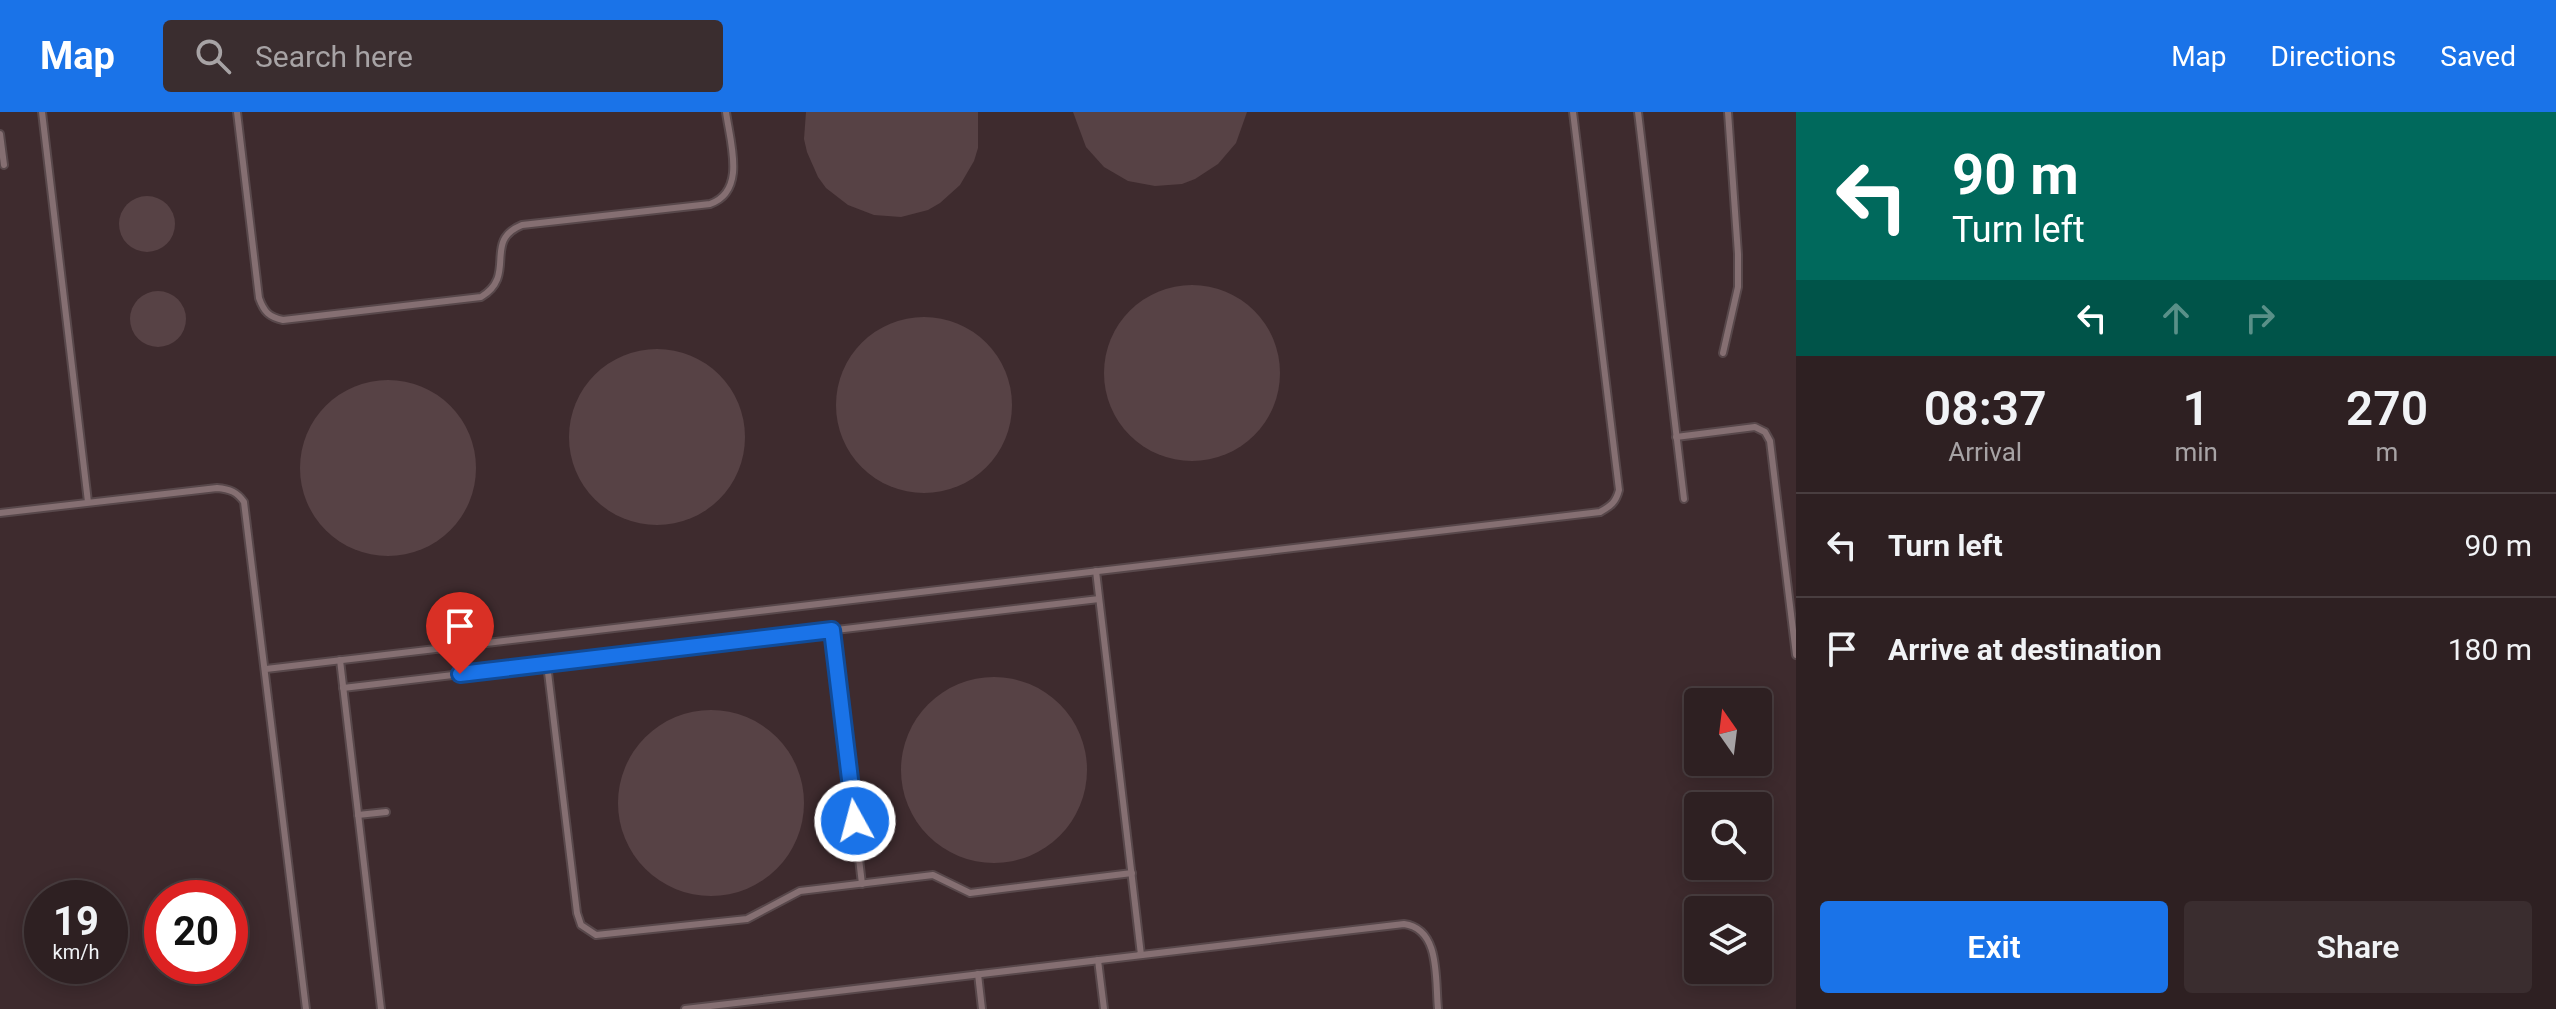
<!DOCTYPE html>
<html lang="en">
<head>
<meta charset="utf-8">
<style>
	body { margin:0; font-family:Roboto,sans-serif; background:#3a2d2f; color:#f1f3f6; height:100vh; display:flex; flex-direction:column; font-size:30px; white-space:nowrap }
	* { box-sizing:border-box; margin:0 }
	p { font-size:26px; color:#a7a3a5 }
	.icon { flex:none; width:44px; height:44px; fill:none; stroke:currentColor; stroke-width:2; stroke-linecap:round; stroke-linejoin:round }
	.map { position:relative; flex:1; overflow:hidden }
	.details { display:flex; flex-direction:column; background:#2e2022; width:760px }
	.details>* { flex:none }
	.top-card { background:#00695c; color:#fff; overflow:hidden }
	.needle { width:52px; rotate:346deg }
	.tools { position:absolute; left:1684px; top:576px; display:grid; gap:16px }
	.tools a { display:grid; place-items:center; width:88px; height:88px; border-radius:8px; background:#2e2022; box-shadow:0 4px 20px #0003,0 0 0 2px #493e40; font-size:40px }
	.speed { position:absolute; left:24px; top:768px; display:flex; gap:16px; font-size:40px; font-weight:700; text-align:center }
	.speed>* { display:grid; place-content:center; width:104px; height:104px; border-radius:50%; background:#2e2022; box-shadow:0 4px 20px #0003,0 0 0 2px #493e40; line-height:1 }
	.speed small { font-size:20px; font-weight:400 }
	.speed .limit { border:12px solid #d22; background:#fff; color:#111 }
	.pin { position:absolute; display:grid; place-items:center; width:68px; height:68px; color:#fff; margin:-82px -34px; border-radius:50% 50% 50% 0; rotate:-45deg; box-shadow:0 0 8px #0007 }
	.pin .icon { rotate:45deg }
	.me { position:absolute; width:88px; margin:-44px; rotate:353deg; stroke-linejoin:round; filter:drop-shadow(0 0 6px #0008) }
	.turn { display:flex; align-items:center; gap:28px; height:168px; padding:0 24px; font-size:36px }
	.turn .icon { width:104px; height:104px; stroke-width:2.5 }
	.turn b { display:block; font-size:56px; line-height:68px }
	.lanes { display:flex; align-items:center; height:76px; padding:0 24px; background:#0003; justify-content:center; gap:40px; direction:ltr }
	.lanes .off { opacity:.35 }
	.eta { display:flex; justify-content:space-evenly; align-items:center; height:136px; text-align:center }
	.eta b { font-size:48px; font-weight:600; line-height:56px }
	.cta { display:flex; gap:16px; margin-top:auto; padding:16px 24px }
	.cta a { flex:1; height:92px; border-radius:8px; background:#1a73e8; color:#fff; font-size:32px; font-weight:600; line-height:92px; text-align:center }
	.cta a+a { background:#3a2d2f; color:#f1f3f6 }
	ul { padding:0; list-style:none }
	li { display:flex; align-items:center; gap:24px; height:104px; padding:0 24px; border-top:2px solid #493e40 }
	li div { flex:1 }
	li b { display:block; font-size:30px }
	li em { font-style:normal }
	header { display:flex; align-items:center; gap:48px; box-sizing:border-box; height:112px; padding:0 40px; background:#1a73e8; color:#fff }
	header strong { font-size:38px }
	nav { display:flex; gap:44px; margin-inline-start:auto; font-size:28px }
	.search { width:560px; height:72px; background:#3a2d2f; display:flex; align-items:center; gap:20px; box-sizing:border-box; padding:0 28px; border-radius:8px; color:#a7a3a5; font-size:30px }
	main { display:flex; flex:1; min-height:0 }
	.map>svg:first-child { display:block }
	.building { fill:#574245 }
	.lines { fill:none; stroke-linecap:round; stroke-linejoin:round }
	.service-casing { stroke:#58484b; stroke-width:10 }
	.service { stroke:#856f72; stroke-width:6 }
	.route-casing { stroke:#114b97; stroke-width:20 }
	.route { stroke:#1a73e8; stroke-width:14 }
</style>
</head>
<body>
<header>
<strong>Map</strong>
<div class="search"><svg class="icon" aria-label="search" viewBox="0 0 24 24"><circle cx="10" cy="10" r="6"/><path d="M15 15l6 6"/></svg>Search here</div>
<nav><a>Map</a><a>Directions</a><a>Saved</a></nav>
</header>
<main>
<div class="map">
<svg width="1796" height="897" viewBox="0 0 1796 897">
	<rect width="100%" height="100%" fill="#3e2b2e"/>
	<g class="building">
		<polygon points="806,0 978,0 978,36 974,49 960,73 940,91 928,98 901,105 874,103 848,93 826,76 818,65 807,40 804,27"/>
		<polygon points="1073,0 1247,0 1236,31 1218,52 1195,67 1182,72 1155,74 1128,69 1104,55 1086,35"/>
		<circle cx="147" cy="112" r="28"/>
		<circle cx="1192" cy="261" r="88"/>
		<circle cx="158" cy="207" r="28"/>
		<circle cx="924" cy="293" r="88"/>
		<circle cx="657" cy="325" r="88"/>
		<circle cx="388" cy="356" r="88"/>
		<circle cx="994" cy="658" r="93"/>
		<circle cx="711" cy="691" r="93"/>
	</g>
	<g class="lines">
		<defs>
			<g id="service">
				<polyline points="42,0 88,390"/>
				<path d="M 237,0 L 259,186 C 264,200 269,205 283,208 L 481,185 C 518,163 482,129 522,113 L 710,92 C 747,79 730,30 726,0"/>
				<polyline points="1638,0 1684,387"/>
				<polyline points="0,22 4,53"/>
				<polyline points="1723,241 1738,175 1738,142 1728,0"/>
				<polyline points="1676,325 1755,315 1765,320 1770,329 1796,543"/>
				<path d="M 0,401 L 217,376 C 230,377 237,380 244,390 L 306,897"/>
				<polyline points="1096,459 1141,843 1139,843"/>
				<polyline points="832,518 862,772"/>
				<polyline points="340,548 381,897"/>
				<polyline points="547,552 577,801 581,813 596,823 747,807 800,779 933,763 970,781 1132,761"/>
				<path d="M 266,557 L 1600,400 C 1611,394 1616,390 1619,378 L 1573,0"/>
				<polyline points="343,576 1099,487"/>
				<polyline points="358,703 386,700"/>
				<polyline points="1100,848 1098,848 1104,897"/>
				<polyline points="978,862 982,897"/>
				<path d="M 685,897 L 1404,812 C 1441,817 1435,868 1438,897"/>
			</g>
		</defs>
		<use href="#service" class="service-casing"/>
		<use href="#service" class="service"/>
	</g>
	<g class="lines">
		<defs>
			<polyline id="route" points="460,562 832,518 855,709"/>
		</defs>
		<use href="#route" class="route-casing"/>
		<use href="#route" class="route"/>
	</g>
</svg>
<div class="tools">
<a><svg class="needle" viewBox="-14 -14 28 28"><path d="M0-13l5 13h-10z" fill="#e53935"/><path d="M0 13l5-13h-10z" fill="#a7a3a5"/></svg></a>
<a><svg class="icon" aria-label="search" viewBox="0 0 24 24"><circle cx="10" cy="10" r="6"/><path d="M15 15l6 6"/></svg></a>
<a><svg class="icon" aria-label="layers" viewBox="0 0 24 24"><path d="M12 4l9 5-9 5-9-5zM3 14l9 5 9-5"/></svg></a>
</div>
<div class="speed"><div>19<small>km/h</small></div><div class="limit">20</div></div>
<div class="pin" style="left:460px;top:562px;background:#d93025"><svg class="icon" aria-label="arrive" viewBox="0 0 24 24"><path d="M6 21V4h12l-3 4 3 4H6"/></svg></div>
<svg class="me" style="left:855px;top:709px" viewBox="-20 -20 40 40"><circle r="17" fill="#1a73e8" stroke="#fff" stroke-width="3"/><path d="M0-11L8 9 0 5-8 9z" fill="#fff"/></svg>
</div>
<section class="details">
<div class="top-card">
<div class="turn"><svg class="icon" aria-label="left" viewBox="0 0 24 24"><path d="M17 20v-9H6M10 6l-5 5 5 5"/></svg><div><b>90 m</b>Turn left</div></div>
<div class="lanes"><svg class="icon" aria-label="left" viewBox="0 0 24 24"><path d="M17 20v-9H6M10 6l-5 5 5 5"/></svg><svg class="icon off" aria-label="ahead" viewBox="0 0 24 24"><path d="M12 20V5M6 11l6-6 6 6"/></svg><svg class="icon off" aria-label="right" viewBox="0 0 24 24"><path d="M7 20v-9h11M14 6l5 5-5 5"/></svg></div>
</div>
<div class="eta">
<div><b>08:37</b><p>Arrival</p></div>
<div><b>1</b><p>min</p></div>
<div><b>270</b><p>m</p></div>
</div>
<ul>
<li><svg class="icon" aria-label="left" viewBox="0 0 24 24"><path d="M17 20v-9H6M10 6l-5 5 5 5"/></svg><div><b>Turn left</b></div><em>90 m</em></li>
<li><svg class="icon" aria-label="arrive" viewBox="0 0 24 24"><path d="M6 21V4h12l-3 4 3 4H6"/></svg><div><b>Arrive at destination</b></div><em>180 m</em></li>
</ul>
<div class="cta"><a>Exit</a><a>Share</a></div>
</section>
</main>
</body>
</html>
